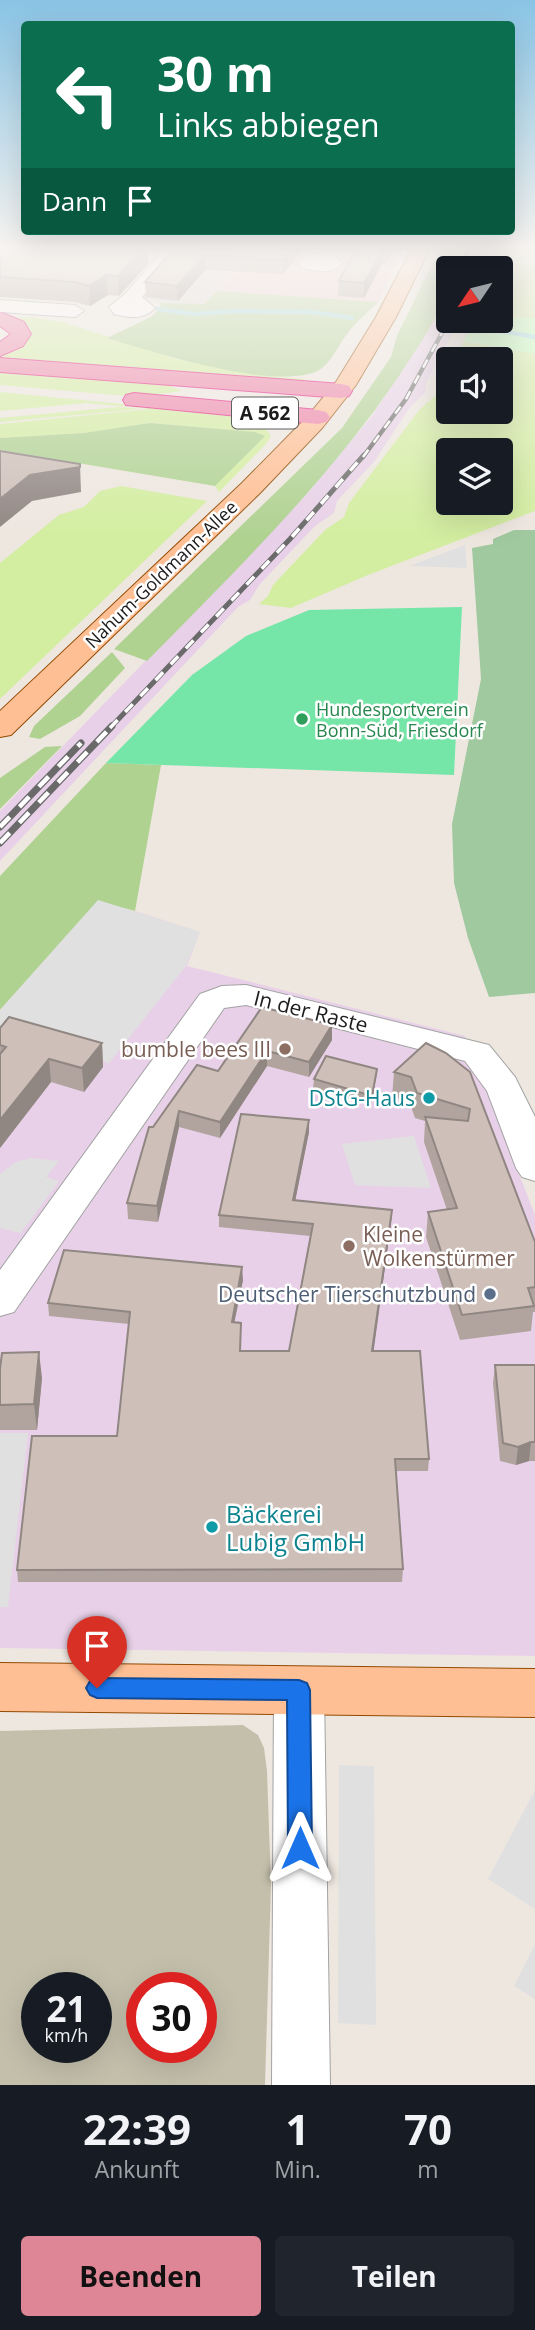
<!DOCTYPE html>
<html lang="de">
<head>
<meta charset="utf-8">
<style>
	body { margin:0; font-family:"Open Sans",sans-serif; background:#20242c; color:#f1f3f6; height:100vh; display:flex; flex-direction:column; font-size:26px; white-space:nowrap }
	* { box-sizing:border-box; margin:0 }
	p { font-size:23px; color:#9ea1a6 }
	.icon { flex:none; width:38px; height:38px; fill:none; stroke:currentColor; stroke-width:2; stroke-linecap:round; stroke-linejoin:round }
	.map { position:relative; height:2085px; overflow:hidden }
	.side { display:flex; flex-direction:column; background:#171b24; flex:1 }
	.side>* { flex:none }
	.top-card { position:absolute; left:21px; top:21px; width:494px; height:214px; border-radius:7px; box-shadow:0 7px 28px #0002; background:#0b6e4f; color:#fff; overflow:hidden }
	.needle { width:46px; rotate:235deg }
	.tools { position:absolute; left:436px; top:256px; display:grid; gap:14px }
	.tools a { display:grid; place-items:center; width:77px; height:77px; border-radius:7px; background:#171b24; box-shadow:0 7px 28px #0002; font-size:35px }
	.speed { position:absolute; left:21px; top:1972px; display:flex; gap:14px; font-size:35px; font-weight:700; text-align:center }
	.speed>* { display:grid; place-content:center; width:91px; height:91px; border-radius:50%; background:#171b24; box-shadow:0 7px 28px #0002; line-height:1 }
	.speed small { font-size:18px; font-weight:400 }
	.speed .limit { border:10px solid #d22; background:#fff; color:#111 }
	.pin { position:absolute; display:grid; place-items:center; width:60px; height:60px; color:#fff; margin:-72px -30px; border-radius:50% 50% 50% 0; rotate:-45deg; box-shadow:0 0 7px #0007 }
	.pin .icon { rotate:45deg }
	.me { position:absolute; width:77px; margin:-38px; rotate:0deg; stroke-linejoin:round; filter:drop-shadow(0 0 5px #0008) }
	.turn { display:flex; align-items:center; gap:24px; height:147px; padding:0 21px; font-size:32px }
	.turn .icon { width:91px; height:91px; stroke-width:2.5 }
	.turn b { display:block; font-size:49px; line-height:60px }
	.then { display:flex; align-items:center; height:66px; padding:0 21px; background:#0003; gap:14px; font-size:26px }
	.eta { display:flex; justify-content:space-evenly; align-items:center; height:119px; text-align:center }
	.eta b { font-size:42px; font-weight:700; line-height:49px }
	.cta { display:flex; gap:14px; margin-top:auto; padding:14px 21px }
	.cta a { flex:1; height:80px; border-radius:7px; background:#de8696; color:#111; font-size:28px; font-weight:700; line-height:80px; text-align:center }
	.cta a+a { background:#20242c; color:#f1f3f6 }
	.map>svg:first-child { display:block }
	.residential { fill:#dad8d9 }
	.commercial { fill:#f1cdd1 }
	.industrial { fill:#e8d1e8 }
	.construction { fill:#c3bfab; fill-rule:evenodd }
	.grass { fill:#d3eea0; fill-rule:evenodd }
	.forest { fill:#afd291 }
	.cemetery { fill:#a0c99f }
	.park { fill:#bdfeb7 }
	.pitch { fill:#76e5a8 }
	.parking { fill:#e0e0e0 }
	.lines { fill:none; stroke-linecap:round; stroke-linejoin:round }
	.stream { stroke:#9cdce0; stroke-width:4.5 }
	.minor-casing { stroke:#a3a3a3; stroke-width:2 }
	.major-casing { stroke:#934a00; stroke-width:2 }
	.highway-casing { stroke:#e5147f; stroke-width:2 }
	.minor { fill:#fff; fill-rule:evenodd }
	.major { fill:#ffbf94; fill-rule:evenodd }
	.highway { fill:#ee7fa6; fill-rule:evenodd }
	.rail-far2-casing { stroke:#6a6a6a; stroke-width:4.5 }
	.rail-far1-casing { stroke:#6a6a6a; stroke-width:5 }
	.rail-casing { stroke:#6a6a6a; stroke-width:7 }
	.rail-far2 { stroke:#fff; stroke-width:2.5; stroke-dasharray:9; stroke-linecap:butt }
	.rail-far1 { stroke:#fff; stroke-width:3.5; stroke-dasharray:11; stroke-linecap:butt }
	.rail { stroke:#fff; stroke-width:4.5; stroke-dasharray:14; stroke-linecap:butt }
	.wall { fill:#b1a49f }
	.shaded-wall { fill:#908682 }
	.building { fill:#cebfb9; stroke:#908682; stroke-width:2 }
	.route { fill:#1a73e8; stroke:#114b97; stroke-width:2 }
	.leisure-dot { fill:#2e9e5b; stroke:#fff; stroke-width:2.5 }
	.education-dot { fill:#8d6e63; stroke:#fff; stroke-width:2.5 }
	.culture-dot { fill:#0f9aa8; stroke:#fff; stroke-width:2.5 }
	.service-dot { fill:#5c6f8a; stroke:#fff; stroke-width:2.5 }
	.labels { text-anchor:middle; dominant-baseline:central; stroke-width:5; stroke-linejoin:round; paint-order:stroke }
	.far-street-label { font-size:18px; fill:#1c1c1c; stroke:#fff }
	.far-leisure-label { font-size:18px; fill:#27864d; stroke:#fff; text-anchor:start }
	.shield { fill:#fff; stroke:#606060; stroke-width:2 }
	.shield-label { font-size:19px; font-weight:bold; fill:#1c1c1c }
	.street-label { font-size:21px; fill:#1c1c1c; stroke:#fff }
	.education-label { font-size:21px; fill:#785e54; stroke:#fff; text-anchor:end }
	.culture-label { font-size:21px; fill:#0d838f; stroke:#fff; text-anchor:end }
	.service-label { font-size:21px; fill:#4e5e75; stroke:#fff; text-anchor:end }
	.near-culture-label { font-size:24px; fill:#0d838f; stroke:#fff; text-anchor:start }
</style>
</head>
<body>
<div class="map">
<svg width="535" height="2085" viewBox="0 0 535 2085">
	<rect width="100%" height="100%" fill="#eee7e0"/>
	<polygon class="residential" points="192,244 260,244 204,304 157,303 145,299 143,296"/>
	<polygon class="commercial" points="260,244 406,244 378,302 217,291"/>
	<g class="industrial">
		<polygon points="463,244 487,244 480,268 455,268"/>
		<polygon points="448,288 448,320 459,320 426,383 425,393 410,407 374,462 337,501 334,513 315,526 260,584 250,600 238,607 0,861 0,811 308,493 372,416 421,342"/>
		<polygon points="135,911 200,932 187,966 465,1036 535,1215 535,1656 0,1648 0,1010"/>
	</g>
	<path class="construction" d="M 243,1725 L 258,1735 L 264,1748 L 267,1771 L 271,1885 L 265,2085 L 0,2085 L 0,1731 ZM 37,1988 L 96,1988 L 96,2048 L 37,2048 ZM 142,1988 L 201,1988 L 201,2048 L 142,2048 Z"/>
	<g class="grass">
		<polygon points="501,244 535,244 535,318 501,318 500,268 490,268"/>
		<polygon points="28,317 63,322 176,359 269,376 308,379 296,381 0,360 0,353 27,326 12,318"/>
		<path d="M 464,341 L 535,354 L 535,511 L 368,575 L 291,608 L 259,604 L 268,596 L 273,585 L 325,530 L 344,517 L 349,503 L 419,410 L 435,396 L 438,383 L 448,366 L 448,411 L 500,411 L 500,359 L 453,359 ZM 448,450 L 500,450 L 500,502 L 448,502 Z"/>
		<polygon points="0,367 151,378 182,391 138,397 0,385"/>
		<polygon points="0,392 245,416 269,424 262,425 251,422 265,428 271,436 266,444 219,492 215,486 264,436 255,432 150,423 84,433 0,438 0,424 150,409 86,403 0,411"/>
		<polygon points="119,407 141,409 0,422 0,418"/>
		<polygon points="121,486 207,501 0,699 0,563 59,515 84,507 100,491"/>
	</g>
	<g class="forest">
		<path d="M 442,244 L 463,244 L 455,268 L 448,268 C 448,308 422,340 401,373 C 329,480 237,569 147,661 L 114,649 L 342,428 L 391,357 L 397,336 Z"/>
		<path d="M 217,291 L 378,302 C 369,311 359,319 351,329 C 341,340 334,358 322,368 C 286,395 150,351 107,338 L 151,317 L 161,308 L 160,303 L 204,304 Z"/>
		<polygon points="150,423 255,432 265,436 215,486 0,450 0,438 84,433"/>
		<polygon points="112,652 125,668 80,716 40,739 29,737 34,726"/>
		<polygon points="62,746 0,809 0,778 45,747"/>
		<polygon points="106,763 161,765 135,911 98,901 0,1010 0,876"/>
	</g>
	<polygon class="cemetery" points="514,530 535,530 535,993 489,997 468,938 454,883 452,824 481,679 472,548 493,544 493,539"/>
	<polygon class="park" points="501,318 535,318 535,354 464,341 472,320 500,320"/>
	<polygon class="pitch" points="462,607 454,775 106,763 192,675 246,636 309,610"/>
	<g class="parking">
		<polygon points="465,545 467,568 409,566"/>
		<polygon points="98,900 200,932 186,966 109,1063 43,1045 0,1037 0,1010"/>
		<polygon points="414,1136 431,1188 355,1185 342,1144"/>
		<polygon points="31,1158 59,1161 46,1177 59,1181 21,1233 0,1228 0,1174 16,1162"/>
		<polygon points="0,1433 28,1433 8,1607 0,1607"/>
		<polygon points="339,1765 374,1766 376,2025 338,2023"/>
		<polygon points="535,1790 535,1909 488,1879"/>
		<polygon points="535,1944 535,1999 514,1986"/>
	</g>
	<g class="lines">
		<g class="stream">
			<polyline points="158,309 193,314 235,311 312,312 352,318"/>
			<polyline points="478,327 535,337"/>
		</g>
		<defs>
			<g id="minor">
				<path d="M 169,244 L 187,244 L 142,297 L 155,308 C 144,320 129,318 114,314 L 109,307 L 125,294 Z"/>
				<path d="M 313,254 L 333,255 L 343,263 C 331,275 317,271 302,268 L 299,264 L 307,255 Z"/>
				<polygon points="0,300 75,305 84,311 75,317 0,312"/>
				<polygon points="246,985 489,1045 515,1077 535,1117 535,1181 522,1177 516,1168 487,1091 465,1061 246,1005 224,1008 14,1312 0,1316 0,1270 200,994 222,986"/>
				<polygon points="299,1668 317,1674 324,1690 330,2085 272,2085 274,1690 281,1674"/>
			</g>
			<g id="major">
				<polygon points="414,244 432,244 396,317 356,385 323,427 260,493 11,735 0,737 0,711 242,483 307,417 336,382 376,317"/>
				<polygon points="0,1663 535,1669 535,1717 0,1711"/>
			</g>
			<g id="highway">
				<polygon points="0,312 24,322 31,334 23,346 0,356 0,342 11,334 0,326"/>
				<polygon points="0,358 341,384 349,386 352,391 349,396 341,398 0,372"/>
				<polygon points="134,393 318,410 326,412 330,417 326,422 318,424 126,405 123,400 126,395"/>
			</g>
		</defs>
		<use href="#minor" class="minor-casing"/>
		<use href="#major" class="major-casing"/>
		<use href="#highway" class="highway-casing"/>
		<use href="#minor" class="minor"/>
		<use href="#major" class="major"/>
		<use href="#highway" class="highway"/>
		<defs>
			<g id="rail-far2">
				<polyline points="462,268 470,244"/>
				<polyline points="363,457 406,399 449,320"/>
			</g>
			<polyline id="rail-far1" points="110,728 290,539 364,455"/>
			<g id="rail">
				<polyline points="0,827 81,743"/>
				<polyline points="0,843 112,726"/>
			</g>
		</defs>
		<use href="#rail-far2" class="rail-far2-casing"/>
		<use href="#rail-far1" class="rail-far1-casing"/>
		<use href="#rail" class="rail-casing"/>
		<use href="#rail-far2" class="rail-far2"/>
		<use href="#rail-far1" class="rail-far1"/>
		<use href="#rail" class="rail"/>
	</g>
	<g class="wall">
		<polygon points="0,244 147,244 148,264 119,296 108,295 90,306 75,302 0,297"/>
		<polygon points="186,244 307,244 283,274 205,270 178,301 146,297 145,282"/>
		<polygon points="359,244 405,244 404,249 392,252 386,264 382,264 364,298 338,296 339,281"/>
		<polygon points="332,1025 332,1040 309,1077 267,1066 220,1138 179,1127 158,1222 128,1219 127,1203 153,1127 218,1071"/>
		<polygon points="0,1028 102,1043 103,1067 84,1092 51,1082 0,1148"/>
		<polygon points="446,1053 535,1242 535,1312 533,1312 531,1331 460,1340 426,1237 428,1212 447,1210 424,1142 425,1121 415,1118 409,1101 392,1097 394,1072"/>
		<polygon points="377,1069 376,1078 371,1105 313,1088 314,1079"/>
		<polygon points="309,1132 295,1200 392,1210 391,1223 373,1351 429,1459 428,1471 396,1471 403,1569 402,1582 18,1582 17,1570 117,1436 129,1324 49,1316 48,1303 243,1280 234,1322 241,1335 241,1351 289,1351 310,1236 219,1227 219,1215"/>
		<polygon points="495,1365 535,1365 535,1461 529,1461 516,1465 500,1461 493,1383"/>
		<polygon points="0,1369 42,1378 37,1430 0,1430"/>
	</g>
	<g class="shaded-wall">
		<polygon points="147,244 148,264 119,296 118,276"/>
		<polygon points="296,244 307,244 283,274 283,260"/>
		<polygon points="390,244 405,244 404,249 392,252 386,264 387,250"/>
		<polygon points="383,250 382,264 364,298 364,283"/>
		<polygon points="205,255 205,270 178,301 177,286"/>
		<polygon points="107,275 108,295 90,306 89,286"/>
		<polygon points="80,464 81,492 32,501 0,527 0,499 30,475"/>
		<polygon points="332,1025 332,1040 309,1077 309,1062"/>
		<polygon points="102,1043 103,1067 84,1092 82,1068"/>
		<polygon points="267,1051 267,1066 220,1138 220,1122"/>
		<polygon points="49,1059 51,1082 0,1148 0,1120"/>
		<polygon points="377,1069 376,1078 371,1105 372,1096"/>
		<polygon points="179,1111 179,1127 158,1222 157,1206"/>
		<polygon points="309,1120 309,1132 293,1212 293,1200"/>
		<polygon points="392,1210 391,1223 372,1363 372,1351"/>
		<polygon points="242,1267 243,1280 232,1334 232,1322"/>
		<polygon points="39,1352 42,1378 37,1430 34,1404"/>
		<polygon points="531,1442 529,1461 516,1465 518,1447"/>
	</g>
	<g class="building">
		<polygon points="0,244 147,244 118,276 107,275 89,286 74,282 0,277"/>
		<polygon points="186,244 296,244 283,260 205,255 177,286 145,282 171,252 178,252"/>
		<polygon points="359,244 390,244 387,250 383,250 364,283 339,281"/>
		<polygon points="0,451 80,464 80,467 30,475 0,499"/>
		<polygon points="262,1007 332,1025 309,1062 267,1051 220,1122 179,1111 157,1206 127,1203 149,1127 153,1127 197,1065 218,1071"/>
		<polygon points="9,1017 102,1043 82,1068 49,1059 0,1120 0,1054 6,1047 0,1045 0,1028"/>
		<polygon points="426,1043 446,1053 470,1072 535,1242 535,1287 528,1288 534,1306 462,1315 428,1212 457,1208 425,1117 468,1121 470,1109 417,1093 411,1077 394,1072"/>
		<polygon points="326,1056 377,1069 372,1096 314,1079"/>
		<polygon points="241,1114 309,1120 293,1200 392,1210 372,1351 420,1351 429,1459 395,1459 403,1569 17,1570 32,1436 117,1436 130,1312 48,1303 64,1250 242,1267 232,1322 241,1323 240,1351 289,1351 313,1224 219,1215"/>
		<polygon points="39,1352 34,1404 0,1405 0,1369 2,1353"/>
		<polygon points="495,1365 535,1365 535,1442 531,1442 518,1447 503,1443"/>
	</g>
	<linearGradient id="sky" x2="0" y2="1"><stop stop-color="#89c4e5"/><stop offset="0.46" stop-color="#f7f4f1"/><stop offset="1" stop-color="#f7f4f1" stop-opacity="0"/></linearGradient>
	<rect width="535" height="536" fill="url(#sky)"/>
	<polygon class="route" points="97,1678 299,1680 307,1683 310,1690 312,1848 308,1856 300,1860 291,1856 288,1848 287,1700 97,1698 90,1695 86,1688 90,1681"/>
	<circle class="leisure-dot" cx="302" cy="719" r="7"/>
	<g class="education-dot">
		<circle cx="285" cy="1049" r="7"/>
		<circle cx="349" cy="1246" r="7"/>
	</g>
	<g class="culture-dot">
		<circle cx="429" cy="1098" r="7"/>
		<circle cx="212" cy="1527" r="7"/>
	</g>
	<circle class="service-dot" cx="490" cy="1294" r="7"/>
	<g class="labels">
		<g class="far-street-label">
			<text transform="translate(161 574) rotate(-44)">Nahum-Goldmann-Allee</text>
		</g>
		<g class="far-leisure-label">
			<text x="316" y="709">Hundesportverein<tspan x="316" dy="21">Bonn-Süd, Friesdorf</tspan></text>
		</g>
		<rect class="shield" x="232" y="397.5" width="66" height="31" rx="5"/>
		<g class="shield-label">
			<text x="265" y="413">A 562</text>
		</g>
		<g class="street-label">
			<text transform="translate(311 1011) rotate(14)">In der Raste</text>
		</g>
		<g class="education-label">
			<text x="271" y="1049">bumble bees III</text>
			<text x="363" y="1234" text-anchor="start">Kleine<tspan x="363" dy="24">Wolkenstürmer</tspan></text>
		</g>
		<g class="culture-label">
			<text x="415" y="1098">DStG-Haus</text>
		</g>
		<g class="service-label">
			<text x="476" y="1294">Deutscher Tierschutzbund</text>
		</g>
		<g class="near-culture-label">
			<text x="226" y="1513">Bäckerei<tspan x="226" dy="28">Lubig GmbH</tspan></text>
		</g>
	</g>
</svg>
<div class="tools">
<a><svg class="needle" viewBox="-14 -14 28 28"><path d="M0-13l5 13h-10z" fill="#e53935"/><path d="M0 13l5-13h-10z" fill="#9ea1a6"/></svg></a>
<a><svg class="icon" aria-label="sound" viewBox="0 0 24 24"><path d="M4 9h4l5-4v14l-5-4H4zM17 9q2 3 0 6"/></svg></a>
<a><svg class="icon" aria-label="layers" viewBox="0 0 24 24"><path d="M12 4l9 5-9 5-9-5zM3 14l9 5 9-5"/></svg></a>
</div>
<div class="speed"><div>21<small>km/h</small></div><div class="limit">30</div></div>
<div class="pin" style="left:97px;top:1688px;background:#d93025"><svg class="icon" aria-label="arrive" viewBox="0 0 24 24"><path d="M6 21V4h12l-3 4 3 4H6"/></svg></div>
<svg class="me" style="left:300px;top:1848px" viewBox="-20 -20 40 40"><path d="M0-17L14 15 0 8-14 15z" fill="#1a73e8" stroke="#fff" stroke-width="4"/></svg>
<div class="top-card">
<div class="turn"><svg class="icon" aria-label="left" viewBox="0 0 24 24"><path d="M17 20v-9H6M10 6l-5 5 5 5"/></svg><div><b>30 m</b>Links abbiegen</div></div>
<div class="then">Dann<svg class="icon" aria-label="arrive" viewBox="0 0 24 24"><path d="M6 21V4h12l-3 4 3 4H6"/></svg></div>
</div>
</div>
<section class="side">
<div class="eta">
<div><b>22:39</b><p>Ankunft</p></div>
<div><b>1</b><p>Min.</p></div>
<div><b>70</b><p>m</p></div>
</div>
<div class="cta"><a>Beenden</a><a>Teilen</a></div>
</section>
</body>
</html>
